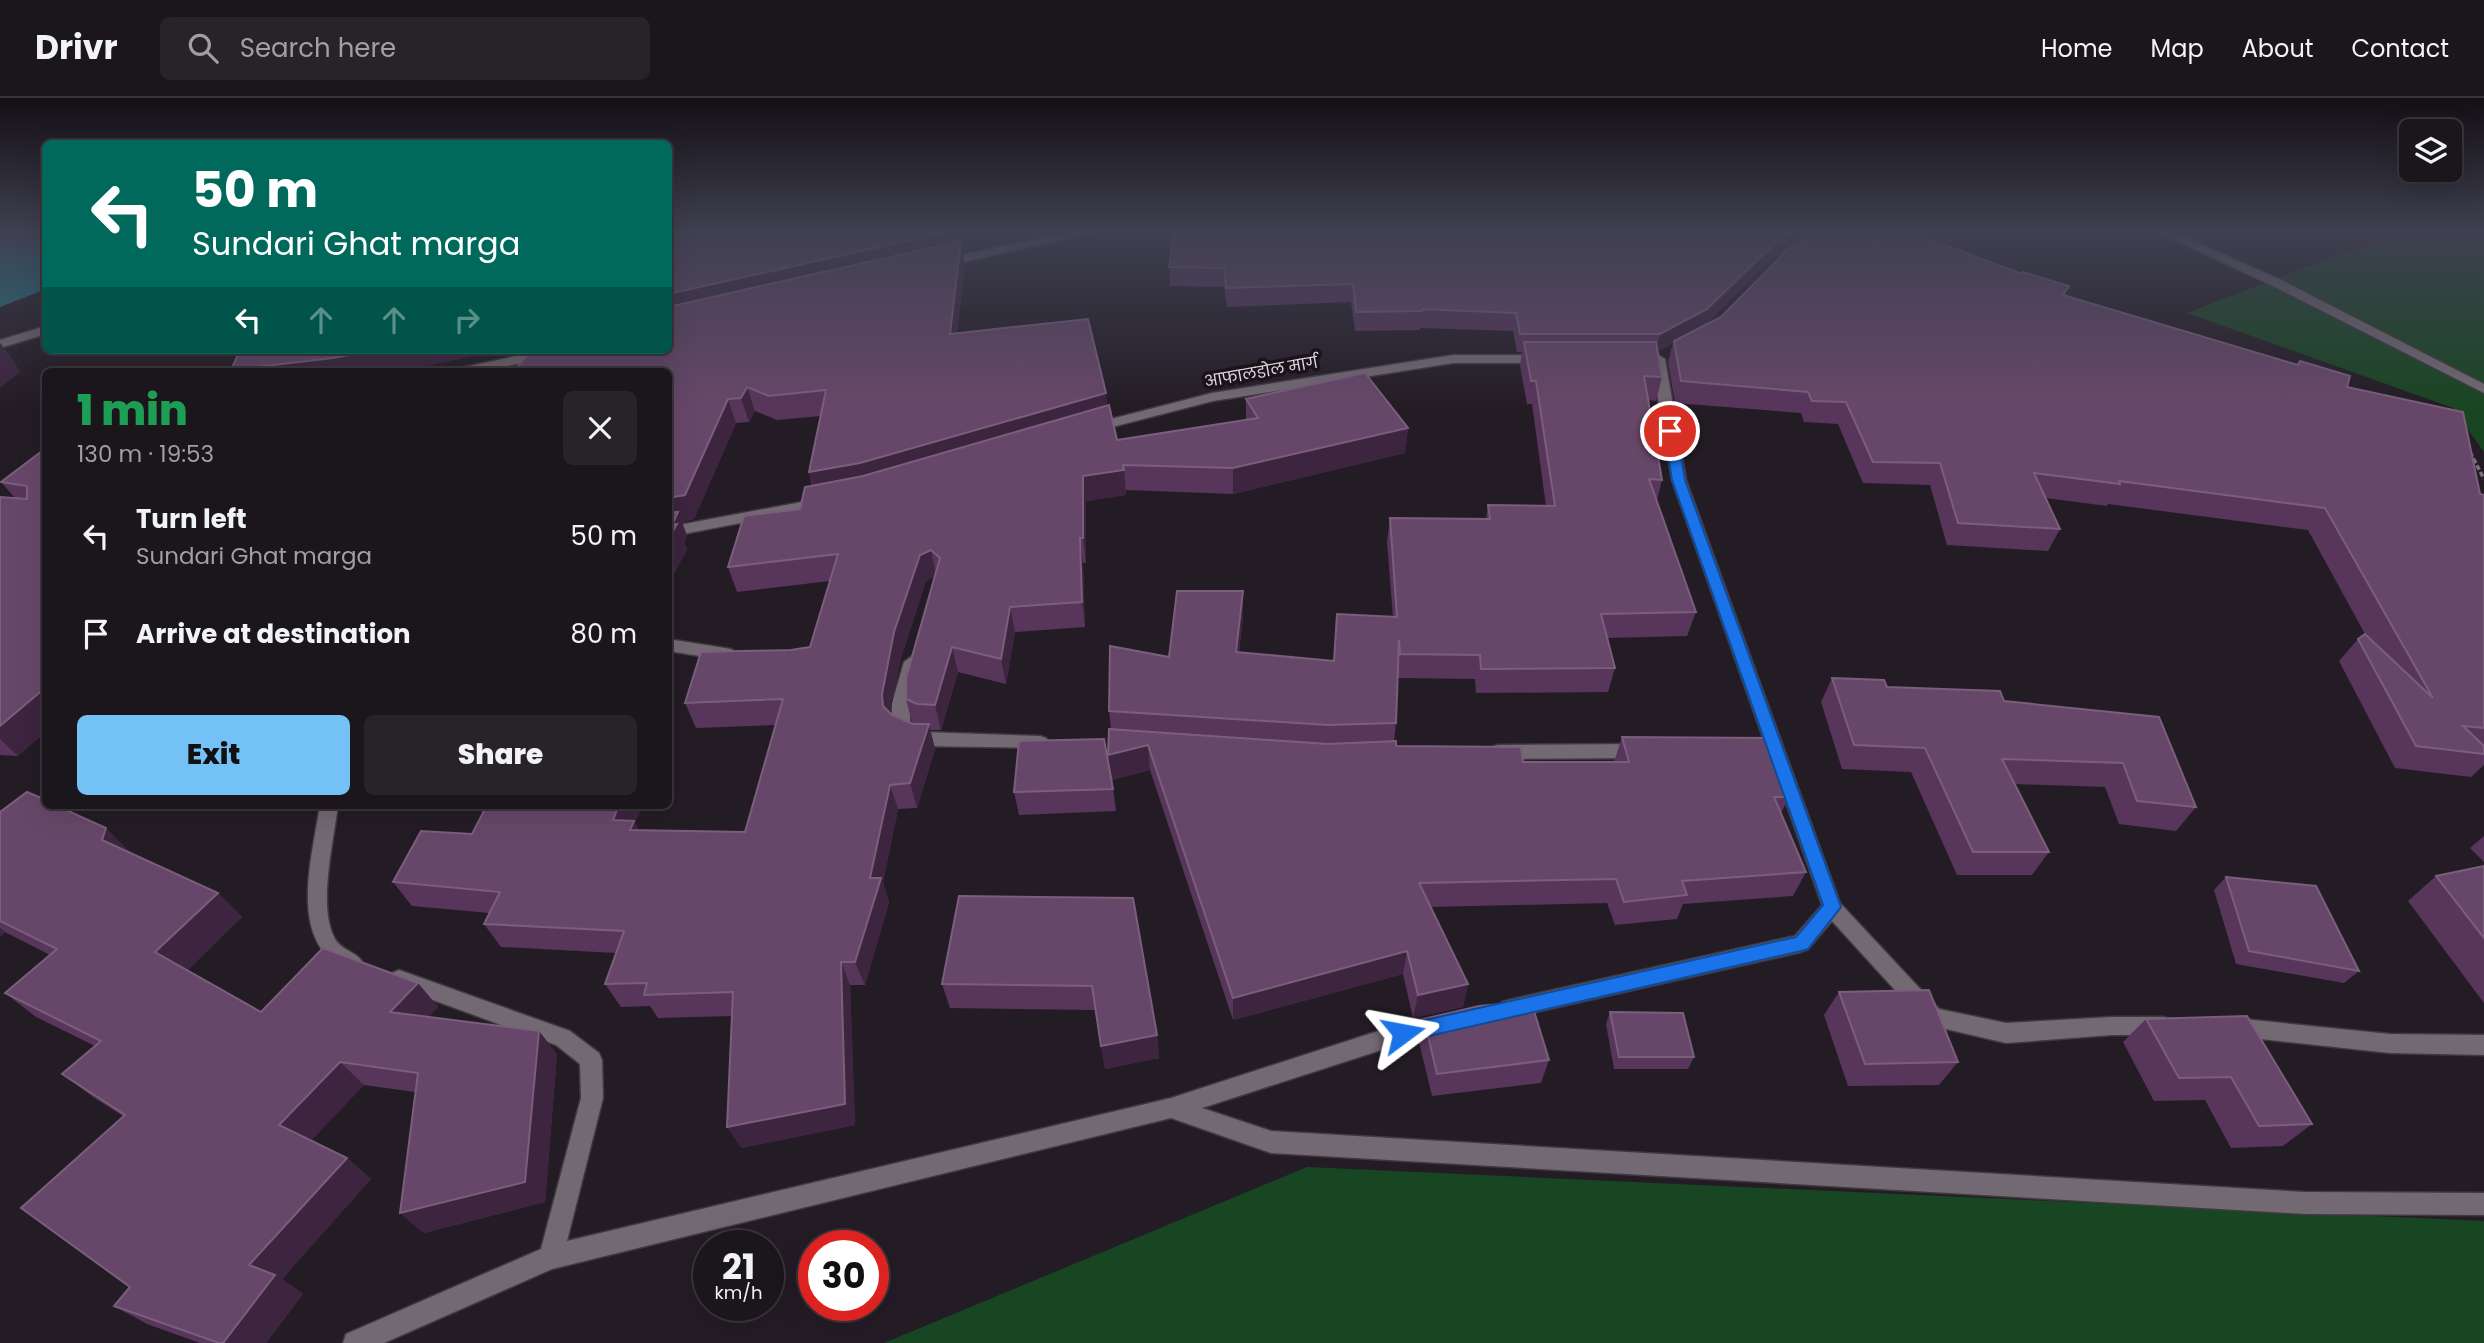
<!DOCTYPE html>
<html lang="en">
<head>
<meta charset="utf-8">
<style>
	body { margin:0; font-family:Poppins,"Noto Sans Devanagari",sans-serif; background:#282229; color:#f1f3f6; height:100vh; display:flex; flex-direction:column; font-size:26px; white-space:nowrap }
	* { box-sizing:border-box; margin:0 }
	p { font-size:23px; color:#a09fa3 }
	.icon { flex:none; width:38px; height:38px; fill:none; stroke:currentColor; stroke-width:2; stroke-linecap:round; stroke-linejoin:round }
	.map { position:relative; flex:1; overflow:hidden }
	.details { position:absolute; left:42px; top:270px; width:630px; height:441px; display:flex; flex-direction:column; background:#1b151c; border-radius:10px; box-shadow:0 7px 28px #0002,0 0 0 2px #39343b }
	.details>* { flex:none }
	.hud { position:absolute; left:42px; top:42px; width:630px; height:214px; border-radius:10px; box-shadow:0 7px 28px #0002,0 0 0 2px #39343b; background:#00695c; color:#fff; overflow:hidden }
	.buttons { position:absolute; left:2399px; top:21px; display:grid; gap:14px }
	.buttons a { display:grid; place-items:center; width:63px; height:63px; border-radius:10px; background:#1b151c; box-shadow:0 7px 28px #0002,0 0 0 2px #39343b; font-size:35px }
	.speed { position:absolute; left:693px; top:1132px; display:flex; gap:14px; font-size:35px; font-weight:700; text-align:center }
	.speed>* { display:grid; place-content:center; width:91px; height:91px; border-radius:50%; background:#1b151c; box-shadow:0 7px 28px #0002,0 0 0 2px #39343b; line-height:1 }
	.speed small { font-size:18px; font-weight:400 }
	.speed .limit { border:10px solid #d22; background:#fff; color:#111 }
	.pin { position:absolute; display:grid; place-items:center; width:60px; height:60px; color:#fff; margin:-30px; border:4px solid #fff; border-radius:50%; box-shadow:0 2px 7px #0007 }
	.me { position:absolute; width:77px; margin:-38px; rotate:77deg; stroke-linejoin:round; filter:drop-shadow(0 0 5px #0008) }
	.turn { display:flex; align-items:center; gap:24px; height:147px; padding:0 35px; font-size:32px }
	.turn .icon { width:91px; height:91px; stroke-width:2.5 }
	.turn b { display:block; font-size:49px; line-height:60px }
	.lanes { display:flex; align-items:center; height:66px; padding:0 35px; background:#0003; justify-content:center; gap:35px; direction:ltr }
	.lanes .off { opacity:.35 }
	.round { display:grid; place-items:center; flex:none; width:74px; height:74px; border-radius:10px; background:#282229 }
	.headline { display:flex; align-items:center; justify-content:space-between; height:119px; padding:0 35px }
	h1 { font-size:42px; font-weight:800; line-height:52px; color:#1e9e55 }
	.primary-button { display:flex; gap:14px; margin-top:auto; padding:14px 35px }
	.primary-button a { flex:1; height:80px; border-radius:10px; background:#73c1f5; color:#111; font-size:28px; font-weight:800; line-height:80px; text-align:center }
	.primary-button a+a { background:#282229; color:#f1f3f6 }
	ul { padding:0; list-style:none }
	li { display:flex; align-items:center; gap:21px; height:98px; padding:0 35px }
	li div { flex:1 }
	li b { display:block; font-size:26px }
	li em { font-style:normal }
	header { display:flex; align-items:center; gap:42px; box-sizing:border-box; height:98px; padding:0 35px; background:#1b151c; border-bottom:2px solid #39343b }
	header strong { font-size:33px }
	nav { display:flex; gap:38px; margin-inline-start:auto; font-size:24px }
	.search { width:490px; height:63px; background:#282229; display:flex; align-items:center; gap:18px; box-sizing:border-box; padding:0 24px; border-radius:10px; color:#a09fa3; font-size:26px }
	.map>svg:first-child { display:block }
	.green { fill:#194622 }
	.water { fill:#217886 }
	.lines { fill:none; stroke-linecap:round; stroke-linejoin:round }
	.minor-casing { stroke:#403940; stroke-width:3 }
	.path { stroke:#797279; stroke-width:3.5; stroke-dasharray:5 2.5; stroke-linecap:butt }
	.minor { fill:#736973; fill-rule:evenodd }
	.wall { fill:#58355b; fill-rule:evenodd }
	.shaded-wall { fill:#3d243f }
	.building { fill:#674769; stroke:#7a5e7c; stroke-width:2 }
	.route { fill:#1a73e8; stroke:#114b97; stroke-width:2 }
	.labels { text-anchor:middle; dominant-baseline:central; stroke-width:7; stroke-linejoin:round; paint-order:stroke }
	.far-street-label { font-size:16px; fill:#e0dae0; stroke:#1b131b }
</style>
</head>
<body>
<header>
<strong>Drivr</strong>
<div class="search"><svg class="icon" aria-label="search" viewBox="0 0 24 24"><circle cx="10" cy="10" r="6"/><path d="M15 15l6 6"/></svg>Search here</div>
<nav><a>Home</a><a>Map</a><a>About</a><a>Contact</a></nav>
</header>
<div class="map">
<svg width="2484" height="1245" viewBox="0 0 2484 1245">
	<rect width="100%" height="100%" fill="#241c25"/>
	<g class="green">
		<polygon points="2426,134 2484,134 2484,354 2453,310 2187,215 2342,155"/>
		<polygon points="1307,1069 2484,1123 2484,1245 884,1245"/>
	</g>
	<polygon class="water" points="0,134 45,134 46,191 0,209"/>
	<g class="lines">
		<defs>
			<g id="minor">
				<polygon points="1070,134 1095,134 941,169 935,165 941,161"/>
				<polygon points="2157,134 2174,134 2281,182 2484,286 2484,295 2273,188"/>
				<polygon points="46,228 46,236 0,250 0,242"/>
				<polygon points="545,252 570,252 563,256 484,273 458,273 465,269"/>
				<polygon points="1453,257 1544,257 1551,261 1544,265 1453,265 1213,303 1089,335 1082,331 1084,328 1212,295"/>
				<polygon points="1658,257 1665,261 1686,382 1840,805 1939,911 2006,925 2112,919 2163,919 2170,921 2174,928 2170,935 2163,937 2112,937 2006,945 1933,928 1926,926 1832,823 1808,851 1801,854 1509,920 1502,918 1499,911 1502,904 1509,902 1795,838 1822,807 1672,382 1651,261"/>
				<polygon points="823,400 830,405 828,408 668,439 668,429"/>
				<polygon points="668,541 731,551 739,557 731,563 668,553"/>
				<polygon points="912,558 920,564 910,605 910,628 923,634 1040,638 1046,640 1049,645 1046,650 921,648 895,636 892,631 892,605 904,564"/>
				<polygon points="1642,646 1648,648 1651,653 1648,658 1642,660 1498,661 1492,659 1489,654 1492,649 1498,647"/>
				<path d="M 320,707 L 338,707 C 334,742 317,809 335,841 C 342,853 358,854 363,865 L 360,871 L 353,874 C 285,850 312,761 320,707 Z"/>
				<polygon points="399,872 570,933 599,955 602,962 603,1000 567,1143 1171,1000 1403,925 1444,917 1451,919 1455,926 1451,933 1403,945 1202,1010 1271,1033 2305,1094 2484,1095 2484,1117 2305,1116 1271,1055 1171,1020 552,1171 384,1245 343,1245 346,1236 541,1151 581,1000 580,966 556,947 392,887 389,881 392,875"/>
				<polygon points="2233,920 2390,936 2484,937 2484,957 2390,955 2233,938 2226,936 2222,929 2226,922"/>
			</g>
		</defs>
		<use href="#minor" class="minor-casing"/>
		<g class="path">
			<polyline points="1875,134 1889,139"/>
			<polyline points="2470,354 2484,381"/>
		</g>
		<use href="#minor" class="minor"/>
	</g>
	<g class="wall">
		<path d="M 668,134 L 966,154 L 963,155 L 965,167 L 957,235 L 1106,295 L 1107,308 L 1117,342 L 1246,322 L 1246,301 L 1408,330 L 1405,355 L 1233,396 L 1126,392 L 1126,397 L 1086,403 L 1086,465 L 1083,465 L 1085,529 L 1015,534 L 1006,586 L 958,574 L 941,632 L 930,632 L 935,651 L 917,710 L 898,711 L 883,784 L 889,804 L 865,887 L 850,887 L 855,1027 L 741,1050 L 732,918 L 658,920 L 650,908 L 621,909 L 605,886 L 616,855 L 501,849 L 484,826 L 489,815 L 412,808 L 393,784 L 472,736 L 635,725 L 639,732 L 745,734 L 776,627 L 696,630 L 685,605 L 791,552 L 810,549 L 830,483 L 737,494 L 728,469 L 800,411 L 812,388 L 809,374 L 821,318 L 777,322 L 755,313 L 749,324 L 736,325 L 694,421 L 682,424 L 687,438 L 684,445 L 687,451 L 668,487 ZM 935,478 L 906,601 L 912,625 L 892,617 L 890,615 L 901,560 L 926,483 Z"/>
		<path d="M 1261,134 L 1802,134 L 1799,145 L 2064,197 L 2297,267 L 2300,263 L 2347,289 L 2480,396 L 2484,397 L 2484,667 L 2471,679 L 2395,670 L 2339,563 L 2358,541 L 2365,536 L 2308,432 L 2108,406 L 2107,408 L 2046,400 L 2060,431 L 2048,453 L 1947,447 L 1930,387 L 1863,385 L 1838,326 L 1804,324 L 1801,315 L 1675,305 L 1668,264 L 1673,245 L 1658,253 L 1662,279 L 1656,303 L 1648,302 L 1662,382 L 1657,402 L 1696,514 L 1687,538 L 1607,540 L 1615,570 L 1608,594 L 1476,595 L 1475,581 L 1398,580 L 1396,625 L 1394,643 L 1396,648 L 1523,664 L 1614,664 L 1622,639 L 1789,699 L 1781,715 L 1806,774 L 1793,798 L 1683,806 L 1677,821 L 1615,827 L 1607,805 L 1431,809 L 1468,886 L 1463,909 L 1413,920 L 1403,876 L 1233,922 L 1150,672 L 1112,682 L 1116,713 L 1019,717 L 1014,694 L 1110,672 L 1111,631 L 1109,613 L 1169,559 L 1243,517 L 1239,555 L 1334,563 L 1393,519 L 1387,444 L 1390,420 L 1486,421 L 1488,407 L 1546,408 L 1532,306 L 1527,306 L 1520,268 L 1522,254 L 1517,254 L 1513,233 L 1420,230 L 1420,232 L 1355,233 L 1351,204 L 1227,209 L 1224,189 L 1170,188 L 1169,169 L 1257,138 L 1262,138 ZM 1796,147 L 1721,219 L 1704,228 L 1770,162 Z"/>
		<polygon points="46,350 18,658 0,657 0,399 15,400 1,384"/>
		<polygon points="1832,580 1887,589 2004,603 2159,619 2196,709 2176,733 2119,726 2105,689 2014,686 2049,754 2032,777 1957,777 1911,674 1842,671 1821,604"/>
		<polygon points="0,714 131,756 218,795 242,819 187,872 261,914 418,885 438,909 428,919 557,956 545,1104 424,1135 400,1115 415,994 364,987 311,1042 347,1060 371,1081 282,1181 303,1196 266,1245 200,1245 147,1226 114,1208 130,1189 123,1018 93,999 62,976 95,948 36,919 5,895 50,857 5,834 0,839"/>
		<polygon points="2484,738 2484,764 2470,750"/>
		<polygon points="2484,768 2484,905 2408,803 2436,778"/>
		<polygon points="2226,779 2359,873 2344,885 2236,866 2214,792"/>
		<polygon points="1133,800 1157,937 1159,960 1105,971 1095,912 950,910 942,886"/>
		<polygon points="1839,894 1958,964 1939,987 1848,988 1824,917"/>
		<polygon points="1610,914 1694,959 1688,971 1614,971 1606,926"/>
		<polygon points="1424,921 1549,962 1541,985 1432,998 1419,944"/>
		<polygon points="2146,921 2312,1026 2283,1048 2231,1050 2205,1002 2154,1003 2123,944"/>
	</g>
	<g class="shaded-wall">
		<polygon points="948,134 969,134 966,154 963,155 965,167 954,260 668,221 668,196"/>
		<polygon points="1792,134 1802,134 1799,145 1770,162 1701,230 1655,254 1660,236 1776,144"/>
		<polygon points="0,245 12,260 20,274 0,290"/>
		<polygon points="375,252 505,252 402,273 231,272"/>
		<polygon points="747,289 755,313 749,324 741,300"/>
		<polygon points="1106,295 1108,319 816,399 809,374"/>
		<polygon points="728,301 736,325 694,421 682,424 687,438 684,445 687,451 668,487 668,400"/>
		<polygon points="1408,330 1405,355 1233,396 1233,370"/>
		<polygon points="1124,372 1126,397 1086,403 1086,465 1083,440 1083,378"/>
		<polygon points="1080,440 1083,465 1085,529 1082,504"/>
		<polygon points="931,452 936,478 926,483 901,560 889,621 883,608 882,596 894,534 920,457"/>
		<polygon points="1243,493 1243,517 1236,579 1236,554"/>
		<polygon points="1010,509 1015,534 1006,586 1001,561"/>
		<polygon points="952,549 958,574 941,632 935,607"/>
		<polygon points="46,589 46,634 18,658 0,641 0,628"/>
		<polygon points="929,626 935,651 917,710 910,685"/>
		<polygon points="1148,647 1150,672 1111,682 1108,657"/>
		<polygon points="890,687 898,711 883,784 889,804 865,887 855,864 870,780"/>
		<polygon points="619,707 643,707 635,725 648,747 613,722"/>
		<polygon points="106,730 131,755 102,742"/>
		<polygon points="218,795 242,819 182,878 155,854"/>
		<polygon points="0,830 5,834 0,839"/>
		<polygon points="1407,853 1403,876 1233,922 1233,900"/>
		<polygon points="841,864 850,887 855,1027 741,1050 727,1029"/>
		<polygon points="418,885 438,909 411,937 390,914"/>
		<polygon points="1468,886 1463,909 1413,920 1418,897"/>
		<polygon points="539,933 557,956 545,1104 424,1135 400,1115"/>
		<polygon points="1157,937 1159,960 1105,971 1101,948"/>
		<polygon points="340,964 364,987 305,1049 279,1027"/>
		<polygon points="347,1060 371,1081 282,1181 303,1196 266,1245 223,1245 249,1167"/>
	</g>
	<g class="building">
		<polygon points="668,134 948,134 668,196"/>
		<polygon points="1174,134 1250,134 1257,138 1411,137 1414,134 1792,134 1776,144 1707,211 1660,236 1520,236 1516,215 1422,211 1422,213 1356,214 1353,186 1226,190 1224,170 1169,169"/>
		<polygon points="1815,134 1845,134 1880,143 1891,134 1911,134 2022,176 2023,174 2069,188 2063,197 2298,267 2300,263 2350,278 2347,289 2463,314 2480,396 2484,397 2484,630 2463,628 2484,648 2484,656 2416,648 2358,541 2365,536 2433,600 2325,410 2119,383 2120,386 2034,375 2060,431 1958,425 1940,365 1873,364 1846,304 1812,303 1808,294 1681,283 1674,243 1721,219 1788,151"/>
		<polygon points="961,143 950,236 1088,221 1106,295 860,365 809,374 826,292 769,298 747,289 741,300 728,301 685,397 668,400 668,273 514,273 531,252 668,252 668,209"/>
		<polygon points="1524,244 1656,244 1662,279 1644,278 1662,382 1649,381 1696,514 1601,516 1615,570 1481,571 1480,557 1400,556 1399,542 1396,625 1328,627 1109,613 1110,548 1169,559 1177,493 1243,493 1236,554 1334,563 1337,516 1397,519 1390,420 1490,421 1488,407 1555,408 1536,283 1531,283"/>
		<polygon points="240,252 375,252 333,260 231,272"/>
		<polygon points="1365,275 1408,330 1233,370 1123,367 1124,372 1083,378 1083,440 1080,440 1082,504 1010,509 1001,561 952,549 935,607 917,606 906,601 906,580 940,460 931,452 920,457 894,534 882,596 883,608 892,617 913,626 929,626 910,685 890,687 870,780 881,780 855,864 841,864 845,1006 727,1029 733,894 644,897 647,885 605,886 624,833 484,826 500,794 393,784 421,733 472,736 487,707 619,707 613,722 634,723 630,732 745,734 783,601 685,605 701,554 791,552 810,549 838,456 728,469 744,418 800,411 805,389 863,378 1109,307 1117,342 1258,320 1246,301"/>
		<polygon points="46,350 46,589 0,628 0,399 27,401 27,388 1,384"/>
		<polygon points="678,414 672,427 677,426 668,442 668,415"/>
		<polygon points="1832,580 1884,582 1887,589 2000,593 2004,603 2159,619 2196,709 2137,703 2123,665 2002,661 2049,754 1973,754 1925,650 1854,647"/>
		<polygon points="1109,631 1328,646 1396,643 1396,648 1521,649 1523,664 1629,664 1622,639 1769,640 1789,699 1774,699 1806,774 1682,783 1687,797 1624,804 1616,781 1419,785 1468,886 1418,897 1407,853 1233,900 1148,647 1108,657"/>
		<polygon points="1104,641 1113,691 1014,694 1019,643"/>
		<polygon points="27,694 46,702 46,707 55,707 106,730 102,742 218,795 155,854 261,914 323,850 418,885 390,914 539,933 525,1084 400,1115 418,975 340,964 279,1027 347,1060 249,1167 275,1177 223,1245 219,1245 114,1208 130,1189 21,1110 125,1017 62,976 101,943 5,895 57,851 0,823 0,714"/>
		<polygon points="2484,768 2484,840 2436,778"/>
		<polygon points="2226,779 2316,788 2359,873 2249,853"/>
		<polygon points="959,798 1133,800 1157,937 1101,948 1092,888 942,886"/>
		<polygon points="1929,892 1958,964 1865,966 1839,894"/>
		<polygon points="1531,903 1549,962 1437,976 1424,921 1479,908"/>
		<polygon points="1610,914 1683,915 1694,959 1619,959"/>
		<polygon points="2247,918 2312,1026 2259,1028 2231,979 2179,980 2146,921"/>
	</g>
	<linearGradient id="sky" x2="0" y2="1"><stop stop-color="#140f14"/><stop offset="0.43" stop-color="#3f4051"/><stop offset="1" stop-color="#3f4051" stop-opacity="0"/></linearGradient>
	<rect width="2484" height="309" fill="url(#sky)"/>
	<polygon class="route" points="1670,330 1677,333 1685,382 1841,809 1808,851 1801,853 1403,944 1396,941 1394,935 1396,929 1403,927 1796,839 1823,807 1672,382 1664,333"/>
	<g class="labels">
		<g class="far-street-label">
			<text transform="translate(1261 274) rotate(-10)">आफालडोल मार्ग</text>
		</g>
	</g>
</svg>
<div class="buttons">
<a><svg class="icon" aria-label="layers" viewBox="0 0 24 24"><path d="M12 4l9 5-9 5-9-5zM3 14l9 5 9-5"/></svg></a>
</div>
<div class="speed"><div>21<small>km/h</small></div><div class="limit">30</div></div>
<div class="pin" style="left:1670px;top:333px;background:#d93025"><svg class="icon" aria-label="arrive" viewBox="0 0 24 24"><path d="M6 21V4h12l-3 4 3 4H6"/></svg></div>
<svg class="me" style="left:1403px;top:935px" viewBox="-20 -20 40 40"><path d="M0-17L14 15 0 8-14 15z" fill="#1a73e8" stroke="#fff" stroke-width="4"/></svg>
<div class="hud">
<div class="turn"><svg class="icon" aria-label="left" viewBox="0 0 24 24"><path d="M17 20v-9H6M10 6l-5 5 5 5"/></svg><div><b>50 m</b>Sundari Ghat marga</div></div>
<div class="lanes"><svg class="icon" aria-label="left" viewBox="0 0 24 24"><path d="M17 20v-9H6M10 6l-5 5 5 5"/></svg><svg class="icon off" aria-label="ahead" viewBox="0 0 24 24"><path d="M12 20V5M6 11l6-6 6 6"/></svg><svg class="icon off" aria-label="ahead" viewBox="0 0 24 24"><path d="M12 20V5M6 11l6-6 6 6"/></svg><svg class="icon off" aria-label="right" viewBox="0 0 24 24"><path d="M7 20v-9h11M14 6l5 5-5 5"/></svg></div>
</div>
<section class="details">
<div class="headline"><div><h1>1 min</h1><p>130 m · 19:53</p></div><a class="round"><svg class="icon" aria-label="close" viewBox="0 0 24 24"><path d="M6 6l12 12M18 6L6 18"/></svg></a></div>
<ul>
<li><svg class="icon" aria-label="left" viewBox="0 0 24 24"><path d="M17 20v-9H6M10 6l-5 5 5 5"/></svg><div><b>Turn left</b><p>Sundari Ghat marga</p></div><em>50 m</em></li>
<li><svg class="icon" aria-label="arrive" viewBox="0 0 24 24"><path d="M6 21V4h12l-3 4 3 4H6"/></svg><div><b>Arrive at destination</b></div><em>80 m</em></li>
</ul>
<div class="primary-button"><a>Exit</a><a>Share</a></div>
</section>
</div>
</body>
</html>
